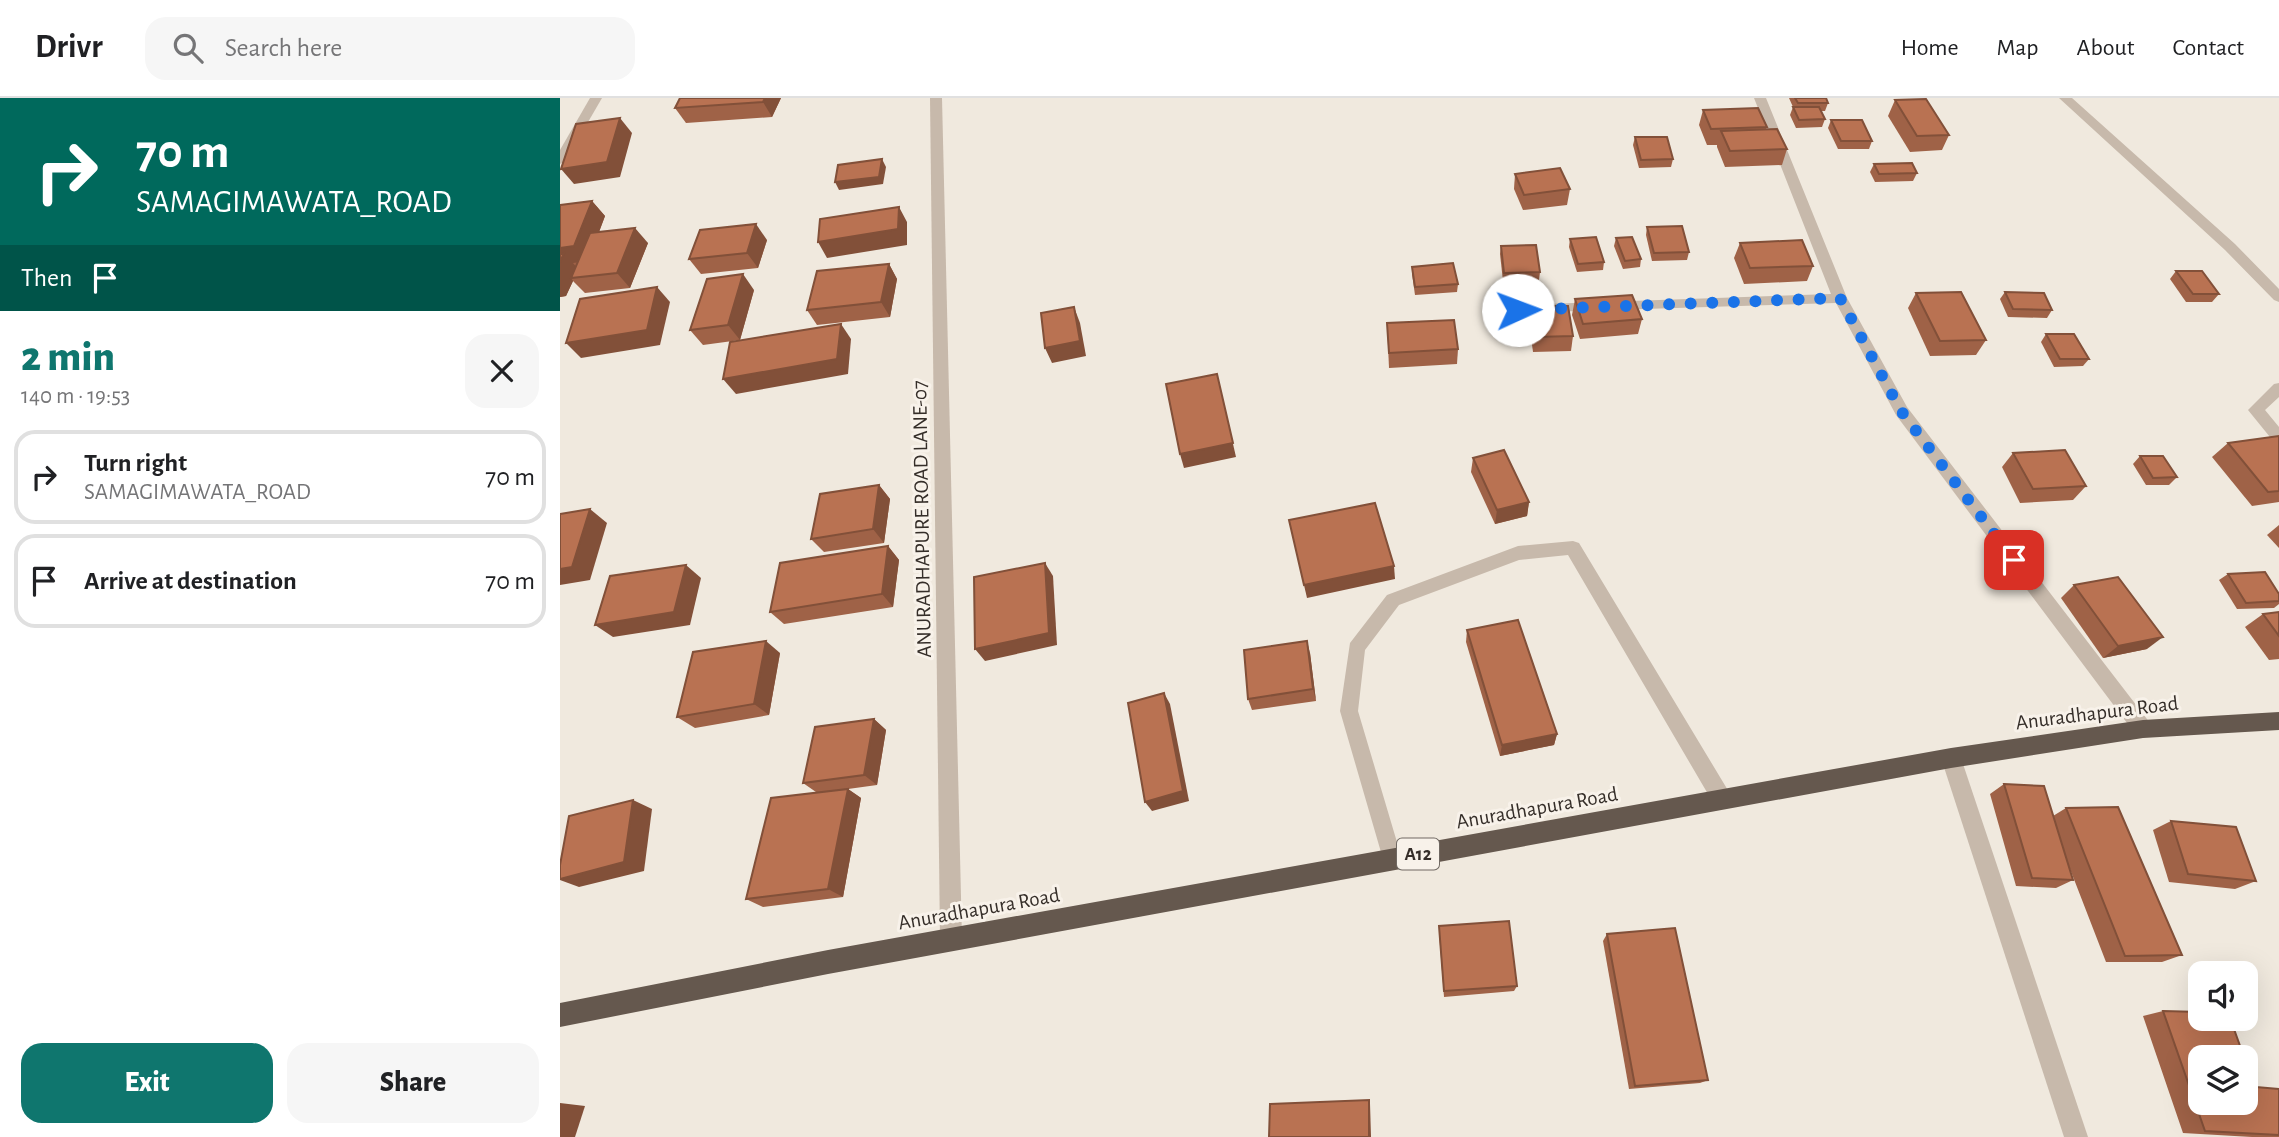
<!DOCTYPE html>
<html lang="en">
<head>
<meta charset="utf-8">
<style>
	body { margin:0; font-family:"Alegreya Sans",sans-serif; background:#f6f6f6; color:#202124; height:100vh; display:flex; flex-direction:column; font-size:26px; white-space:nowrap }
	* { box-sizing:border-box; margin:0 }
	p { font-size:23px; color:#757577 }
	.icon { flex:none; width:38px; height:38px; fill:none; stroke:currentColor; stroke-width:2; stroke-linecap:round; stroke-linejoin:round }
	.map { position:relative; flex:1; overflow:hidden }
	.sheet { display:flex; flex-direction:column; background:#fff; width:560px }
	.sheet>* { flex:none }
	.banner { background:#00695c; color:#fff; overflow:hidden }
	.buttons { position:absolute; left:1628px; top:863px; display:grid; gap:14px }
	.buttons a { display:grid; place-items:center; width:70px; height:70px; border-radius:14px; background:#fff; box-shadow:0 7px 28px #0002; font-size:35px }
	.pin { position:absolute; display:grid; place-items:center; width:60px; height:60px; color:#fff; margin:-30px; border-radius:14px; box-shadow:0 4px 10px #0006 }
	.me { position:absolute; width:77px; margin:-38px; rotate:88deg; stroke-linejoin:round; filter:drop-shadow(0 0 5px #0008) }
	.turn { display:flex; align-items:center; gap:24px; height:147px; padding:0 21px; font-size:32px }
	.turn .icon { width:91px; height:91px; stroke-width:2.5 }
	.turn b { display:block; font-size:49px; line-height:60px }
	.then { display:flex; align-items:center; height:66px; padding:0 21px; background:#0003; gap:14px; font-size:26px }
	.round { display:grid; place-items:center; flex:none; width:74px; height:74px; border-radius:21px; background:#f6f6f6 }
	.head { display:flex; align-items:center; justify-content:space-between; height:119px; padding:0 21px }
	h1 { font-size:42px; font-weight:800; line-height:52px; color:#0f766e }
	.action { display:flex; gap:14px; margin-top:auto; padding:14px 21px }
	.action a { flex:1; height:80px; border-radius:21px; background:#0f766e; color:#fff; font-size:28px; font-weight:800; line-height:80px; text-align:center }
	.action a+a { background:#f6f6f6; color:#202124 }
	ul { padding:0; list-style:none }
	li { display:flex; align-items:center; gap:21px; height:94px; margin:0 14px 10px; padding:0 7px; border:4px solid #e0e0e0; border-radius:21px }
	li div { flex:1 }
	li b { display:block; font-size:26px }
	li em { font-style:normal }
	header { display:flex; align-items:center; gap:42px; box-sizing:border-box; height:98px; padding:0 35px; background:#fff; border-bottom:2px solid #e0e0e0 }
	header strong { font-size:33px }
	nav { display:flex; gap:38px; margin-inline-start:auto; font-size:24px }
	.search { width:490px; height:63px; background:#f6f6f6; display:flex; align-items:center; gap:18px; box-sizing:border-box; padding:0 24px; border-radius:21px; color:#757577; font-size:26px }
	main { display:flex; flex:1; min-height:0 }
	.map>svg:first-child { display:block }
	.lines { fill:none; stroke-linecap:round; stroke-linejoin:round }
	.service { fill:#c7b9ab; fill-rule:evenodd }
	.minor { fill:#c7b9ab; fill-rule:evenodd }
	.tertiary { fill:#c7b9ab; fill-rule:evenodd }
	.trunk { fill:#65584e; fill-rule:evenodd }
	.wall { fill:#9f6247 }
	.shaded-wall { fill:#825039 }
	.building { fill:#b97252; stroke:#825039; stroke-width:2 }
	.route { stroke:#1a73e8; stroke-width:12; stroke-dasharray:0 21.6 }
	.labels { text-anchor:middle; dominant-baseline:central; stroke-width:6; stroke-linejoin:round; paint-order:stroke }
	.shield { fill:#f8f2ea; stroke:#706963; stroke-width:2 }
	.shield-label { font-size:19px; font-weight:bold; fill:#352e29 }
	.street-label { font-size:21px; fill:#352e29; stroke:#f8f2ea }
</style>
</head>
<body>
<header>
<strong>Drivr</strong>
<div class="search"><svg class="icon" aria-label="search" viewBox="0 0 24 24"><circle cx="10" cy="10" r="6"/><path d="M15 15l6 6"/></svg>Search here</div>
<nav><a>Home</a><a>Map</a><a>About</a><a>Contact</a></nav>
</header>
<main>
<section class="sheet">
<div class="banner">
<div class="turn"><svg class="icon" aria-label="right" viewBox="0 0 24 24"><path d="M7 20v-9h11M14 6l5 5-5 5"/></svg><div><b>70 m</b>SAMAGIMAWATA_ROAD</div></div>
<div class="then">Then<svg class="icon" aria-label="arrive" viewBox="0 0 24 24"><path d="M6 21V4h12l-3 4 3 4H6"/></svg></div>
</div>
<div class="head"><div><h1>2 min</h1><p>140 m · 19:53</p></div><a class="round"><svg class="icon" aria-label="close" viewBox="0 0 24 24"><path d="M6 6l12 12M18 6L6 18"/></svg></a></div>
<ul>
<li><svg class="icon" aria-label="right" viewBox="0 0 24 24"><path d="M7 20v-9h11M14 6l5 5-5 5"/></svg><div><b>Turn right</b><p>SAMAGIMAWATA_ROAD</p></div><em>70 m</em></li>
<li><svg class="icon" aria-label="arrive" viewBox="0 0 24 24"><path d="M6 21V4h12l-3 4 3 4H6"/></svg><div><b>Arrive at destination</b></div><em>70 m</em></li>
</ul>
<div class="action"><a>Exit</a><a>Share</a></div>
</section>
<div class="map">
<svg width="1719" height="1039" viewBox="0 0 1719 1039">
	<rect width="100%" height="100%" fill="#f0e9de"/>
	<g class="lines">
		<polygon class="service" points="1013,443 1019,445 1169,694 1172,701 1169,708 1162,710 1155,708 1008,457 959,462 839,507 805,552 798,613 842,761 839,768 832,771 825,768 780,613 790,545 827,497 958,448"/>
		<g class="minor">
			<polygon points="30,0 42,0 6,62 0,66 0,52"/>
			<polygon points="370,0 382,0 402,841 399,849 391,852 383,849 380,841"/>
			<polygon points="1194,0 1206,0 1287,200 1347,309 1590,625 1592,631 1590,637 1583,640 1576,637 1336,317 1276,205 953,215 951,212 958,207 1271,196"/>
			<polygon points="1499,0 1512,0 1675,146 1719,191 1719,204 1714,202 1665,152"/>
			<polygon points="1719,285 1719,299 1705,312 1719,329 1719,346 1714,344 1688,312 1714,286"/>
		</g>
		<polygon class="tertiary" points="1391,651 1398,654 1401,660 1528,1039 1504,1039 1381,660 1384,654"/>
		<polygon class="trunk" points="1719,614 1719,632 1583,640 1391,670 268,876 0,929 0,905 268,852 1391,650 1583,622"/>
	</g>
	<g class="wall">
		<polygon points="221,0 212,19 126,25 115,10"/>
		<polygon points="1229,0 1266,0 1268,5 1265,13 1261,13 1265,21 1262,29 1236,30 1230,17 1233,9"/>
		<polygon points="1335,2 1389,37 1382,52 1350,54 1328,18"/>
		<polygon points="1143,12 1207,29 1206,31 1227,51 1222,67 1165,69 1157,49 1157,47 1147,47 1139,27"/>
		<polygon points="1271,22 1312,43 1309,51 1278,51 1268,30"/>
		<polygon points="1075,39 1113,61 1111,69 1079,70 1073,47"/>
		<polygon points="1314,66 1357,75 1353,83 1315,84 1310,74"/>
		<polygon points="955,76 1010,91 1007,107 963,112 954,91"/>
		<polygon points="32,103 45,118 39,134 88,145 70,190 25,195 13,183 6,198 0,199"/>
		<polygon points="1087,129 1129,154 1127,162 1092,163 1086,137"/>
		<polygon points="1056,140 1081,161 1080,169 1063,171 1054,148"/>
		<polygon points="1010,141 1044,164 1043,172 1017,174 1009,149"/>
		<polygon points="207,142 198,170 141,176 129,161"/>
		<polygon points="1180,145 1253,168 1247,183 1184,186 1174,160"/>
		<polygon points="941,148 980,174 979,182 943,183 940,156"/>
		<polygon points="329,166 337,181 330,219 257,227 247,212"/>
		<polygon points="852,169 898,186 897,194 855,197 852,176"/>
		<polygon points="1616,173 1659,196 1652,204 1626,204 1610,181"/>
		<polygon points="194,192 180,242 143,247 130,232"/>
		<polygon points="1445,194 1492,212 1487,220 1448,219 1440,201"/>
		<polygon points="1356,195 1426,242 1416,257 1370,258 1348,210"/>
		<polygon points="1015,201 1082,221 1078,236 1020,241 1012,217"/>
		<polygon points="971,208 1013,238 1011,253 973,254 969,224"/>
		<polygon points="827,225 898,251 897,266 829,270"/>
		<polygon points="1486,236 1529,261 1523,268 1494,269 1481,244"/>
		<polygon points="1719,338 1719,404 1692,408 1652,359 1668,345"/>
		<polygon points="1453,355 1526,388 1513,402 1460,405 1442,369"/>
		<polygon points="1580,358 1617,379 1609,387 1586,387 1573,366"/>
		<polygon points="913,360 969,404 967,418 935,426 911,374"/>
		<polygon points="319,387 330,401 324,445 264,454 251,441"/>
		<polygon points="1719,427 1719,450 1707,437"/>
		<polygon points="328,448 339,462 333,509 224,526 210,514"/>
		<polygon points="1668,476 1719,496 1719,506 1714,510 1677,511 1659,482"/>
		<polygon points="1514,487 1587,551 1543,560 1501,500"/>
		<polygon points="1719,514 1719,561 1709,562 1685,529 1703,516"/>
		<polygon points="907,532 997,636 994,647 940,658 906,544"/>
		<polygon points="220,555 209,617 135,630 117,619"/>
		<polygon points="750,555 756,603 692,612 688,601"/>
		<polygon points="314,621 326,632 317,687 288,691 301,700 283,799 203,809 186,801 256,694 243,685"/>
		<polygon points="1444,686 1493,718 1506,710 1622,857 1602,864 1546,864 1505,758 1513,782 1496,790 1456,788 1430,696"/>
		<polygon points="1611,723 1696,783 1675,791 1609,784 1593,732"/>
		<polygon points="879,828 957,888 954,893 884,899 879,835"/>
		<polygon points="1047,836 1148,982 1140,985 1069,991 1043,843"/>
		<polygon points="1603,913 1696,989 1719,991 1719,1039 1692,1039 1623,1035 1583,918"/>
	</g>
	<g class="shaded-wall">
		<polygon points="205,0 221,0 212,19 203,4"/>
		<polygon points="60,20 72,35 60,79 14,86 1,71"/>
		<polygon points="322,61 326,69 323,86 279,92 275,84"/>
		<polygon points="32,103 45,118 28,163 13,165 18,171 11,180 13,183 6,198 0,199 0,150"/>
		<polygon points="339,109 347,124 347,147 267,160 258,144"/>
		<polygon points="196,126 207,142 198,170 187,155"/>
		<polygon points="75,130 88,145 70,190 57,175"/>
		<polygon points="329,166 337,181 330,219 321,204"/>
		<polygon points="183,176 194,192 180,242 168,227"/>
		<polygon points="97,189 110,204 100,247 21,260 6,245"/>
		<polygon points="514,209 520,225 526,258 492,265 485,250"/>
		<polygon points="281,226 291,241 288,276 176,296 163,281"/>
		<polygon points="657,276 676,359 624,370 620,356"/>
		<polygon points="319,387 330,401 324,445 313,431"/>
		<polygon points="969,404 967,418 935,426 937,412"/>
		<polygon points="30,411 47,425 30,482 0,487 0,471"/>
		<polygon points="328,448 339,462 333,509 322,496"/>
		<polygon points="485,465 493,478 497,547 425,563 415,551"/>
		<polygon points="126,467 141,480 130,527 53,539 35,527"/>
		<polygon points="834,468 835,481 747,500 744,487"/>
		<polygon points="1603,539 1587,551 1543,560 1558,548"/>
		<polygon points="206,543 220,555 209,617 194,606"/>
		<polygon points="747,543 750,555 756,603 753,591"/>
		<polygon points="604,595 610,606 629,703 592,713 585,704"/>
		<polygon points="314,621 326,632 317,687 304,677"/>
		<polygon points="997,636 994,647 940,658 942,647"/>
		<polygon points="288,691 301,700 283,799 268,791"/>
		<polygon points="73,702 92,711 84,773 19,789 0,782 0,781"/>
		<polygon points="809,1002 810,1005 811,1039 809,1039"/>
		<polygon points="0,1005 25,1008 15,1039 0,1039"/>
	</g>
	<g class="building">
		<polygon points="120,0 205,0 203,4 115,10"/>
		<polygon points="1235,0 1266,0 1268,5 1238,5"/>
		<polygon points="1366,1 1389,37 1357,38 1335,2"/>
		<polygon points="1233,9 1259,9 1265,21 1239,22"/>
		<polygon points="1198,10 1207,29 1151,31 1143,12"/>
		<polygon points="60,20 47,64 1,71 16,26"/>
		<polygon points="1271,22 1302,22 1312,43 1281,43"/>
		<polygon points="1217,31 1227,51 1170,53 1161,33"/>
		<polygon points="1075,39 1107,39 1113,61 1081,62"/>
		<polygon points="322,61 319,79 275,84 278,67"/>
		<polygon points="1352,65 1357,75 1319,76 1314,66"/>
		<polygon points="1000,70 1010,91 964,97 955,76"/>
		<polygon points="32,103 14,148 0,150 0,107"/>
		<polygon points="339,109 338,131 258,144 260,121"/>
		<polygon points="196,126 187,155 129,161 140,132"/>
		<polygon points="1122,128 1129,154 1094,155 1087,129"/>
		<polygon points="75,130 57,175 11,180 30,135"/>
		<polygon points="1036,139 1044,164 1018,166 1010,141"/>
		<polygon points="1072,139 1081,161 1065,163 1056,140"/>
		<polygon points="1242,142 1253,168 1190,170 1180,145"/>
		<polygon points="976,147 980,174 944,175 941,148"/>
		<polygon points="4,155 0,164 0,156"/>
		<polygon points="893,165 898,186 855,189 852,169"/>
		<polygon points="329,166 321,204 247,212 257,173"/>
		<polygon points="1616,173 1642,173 1659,196 1633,196"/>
		<polygon points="183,176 168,227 130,232 147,181"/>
		<polygon points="97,189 87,232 6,245 20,201"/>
		<polygon points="1401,194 1426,242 1380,243 1356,195"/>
		<polygon points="1445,194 1484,195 1492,212 1453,211"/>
		<polygon points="1072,197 1082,221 1023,226 1015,201"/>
		<polygon points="971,208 1008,208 1013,238 975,239"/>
		<polygon points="514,209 520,243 485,250 481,215"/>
		<polygon points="894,222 898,251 829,255 827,225"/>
		<polygon points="281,226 277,261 163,281 170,244"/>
		<polygon points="1486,236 1514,236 1529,261 1500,261"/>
		<polygon points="657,276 673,345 620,356 606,286"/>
		<polygon points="1719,338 1719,393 1708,394 1668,345"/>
		<polygon points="944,352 969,404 937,412 913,360"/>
		<polygon points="1505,352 1526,388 1473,391 1453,355"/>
		<polygon points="1580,358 1603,358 1617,379 1593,380"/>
		<polygon points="319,387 313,431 251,441 260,396"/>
		<polygon points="815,405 834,468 744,487 729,422"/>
		<polygon points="30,411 12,469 0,471 0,416"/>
		<polygon points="328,448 322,496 210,514 220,465"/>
		<polygon points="485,465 489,535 415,551 414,479"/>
		<polygon points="126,467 114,514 35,527 50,478"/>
		<polygon points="1705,474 1719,496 1719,503 1686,505 1668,476"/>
		<polygon points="1558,479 1603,539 1558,548 1514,487"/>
		<polygon points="1719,514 1719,538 1703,516"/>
		<polygon points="958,522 997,636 942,647 907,532"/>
		<polygon points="206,543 194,606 117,619 133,554"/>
		<polygon points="747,543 753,591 688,601 684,552"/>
		<polygon points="604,595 623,693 585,704 568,605"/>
		<polygon points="314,621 304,677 243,685 255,629"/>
		<polygon points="1444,686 1484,688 1513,782 1472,780"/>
		<polygon points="288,691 268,791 186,801 211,700"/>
		<polygon points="73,702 64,764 0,781 0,767 9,718"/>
		<polygon points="1558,709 1622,857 1565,858 1506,710"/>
		<polygon points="1611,723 1676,729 1696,783 1628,776"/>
		<polygon points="949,823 957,888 884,893 879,828"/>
		<polygon points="1115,830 1148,982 1075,988 1047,836"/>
		<polygon points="1603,913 1640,914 1640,920 1670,920 1684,959 1640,959 1640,1004 1685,1004 1685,962 1696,989 1719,991 1719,1037 1645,1033"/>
		<polygon points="809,1002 809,1039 709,1039 710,1006"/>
	</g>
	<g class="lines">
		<polyline class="route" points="958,212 1280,200 1341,313 1454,462"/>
	</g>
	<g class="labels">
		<rect class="shield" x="837" y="740.5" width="42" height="31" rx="5"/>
		<g class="shield-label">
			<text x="858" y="756">A12</text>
		</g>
		<g class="street-label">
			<text transform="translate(362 421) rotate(-91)">ANURADHAPURE ROAD LANE-07</text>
			<text transform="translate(1537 615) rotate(-7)">Anuradhapura Road</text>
			<text transform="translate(977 710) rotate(-10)">Anuradhapura Road</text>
			<text transform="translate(419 811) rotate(-10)">Anuradhapura Road</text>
		</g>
	</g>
</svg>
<div class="buttons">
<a><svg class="icon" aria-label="sound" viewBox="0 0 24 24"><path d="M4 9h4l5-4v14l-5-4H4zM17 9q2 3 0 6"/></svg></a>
<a><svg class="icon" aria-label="layers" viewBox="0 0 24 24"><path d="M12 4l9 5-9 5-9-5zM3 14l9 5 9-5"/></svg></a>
</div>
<div class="pin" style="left:1454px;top:462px;background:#d93025"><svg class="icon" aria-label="arrive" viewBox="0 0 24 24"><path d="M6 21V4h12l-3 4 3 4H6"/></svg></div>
<svg class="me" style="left:958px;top:212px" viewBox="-20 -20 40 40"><circle r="19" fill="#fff"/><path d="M0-13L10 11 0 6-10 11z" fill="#1a73e8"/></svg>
</div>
</main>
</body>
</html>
